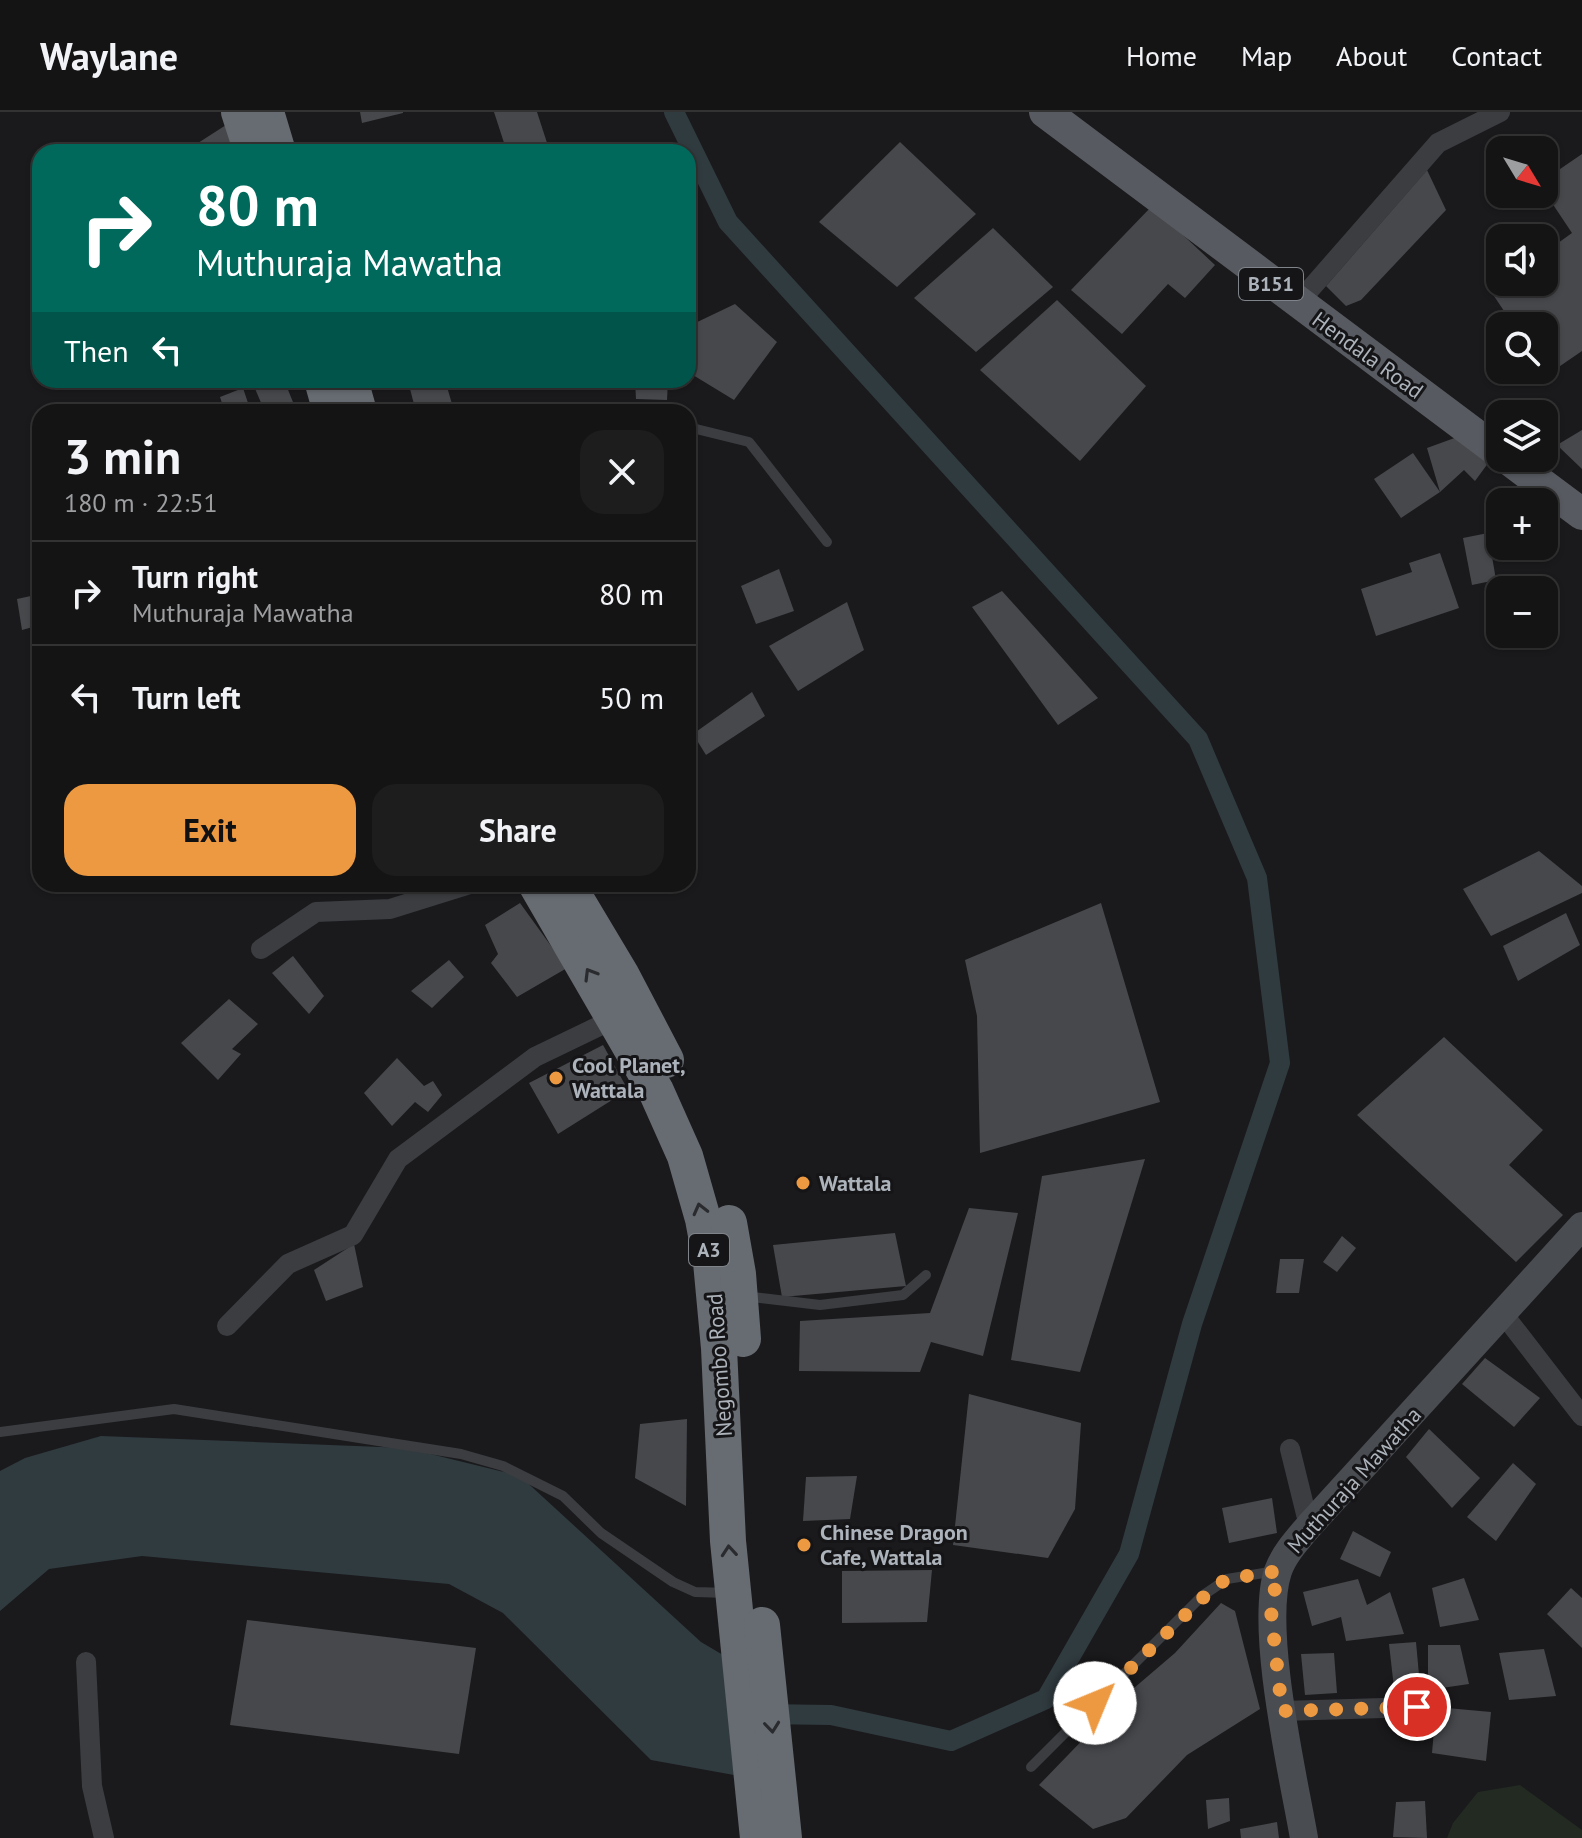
<!DOCTYPE html>
<html lang="en">
<head>
<meta charset="utf-8">
<style>
	body { margin:0; font-family:"PT Sans",sans-serif; background:#1d1d1e; color:#f1f3f6; height:100vh; display:flex; flex-direction:column; font-size:30px; white-space:nowrap }
	* { box-sizing:border-box; margin:0 }
	p { font-size:26px; color:#9d9ea0 }
	.icon { flex:none; width:44px; height:44px; fill:none; stroke:currentColor; stroke-width:2; stroke-linecap:round; stroke-linejoin:round }
	.map { position:relative; flex:1; overflow:hidden }
	.sheet { position:absolute; left:32px; top:292px; width:664px; height:488px; display:flex; flex-direction:column; background:#141415; border-radius:24px; box-shadow:0 2px 6px #0004,0 0 0 2px #333334 }
	.sheet>* { flex:none }
	.top-card { position:absolute; left:32px; top:32px; width:664px; height:244px; border-radius:24px; box-shadow:0 2px 6px #0004,0 0 0 2px #333334; background:#00695c; color:#fff; overflow:hidden }
	.needle { width:52px; rotate:128deg }
	.tools { position:absolute; left:1486px; top:24px; display:grid; gap:16px }
	.tools a { display:grid; place-items:center; width:72px; height:72px; border-radius:16px; background:#141415; box-shadow:0 2px 6px #0004,0 0 0 2px #333334; font-size:40px }
	.pin { position:absolute; display:grid; place-items:center; width:68px; height:68px; color:#fff; margin:-34px; border:4px solid #fff; border-radius:50%; box-shadow:0 2px 8px #0007 }
	.me { position:absolute; width:88px; margin:-44px; rotate:45deg; stroke-linejoin:round; filter:drop-shadow(0 0 6px #0008) }
	.turn { display:flex; align-items:center; gap:28px; height:168px; padding:0 32px; font-size:36px }
	.turn .icon { width:104px; height:104px; stroke-width:2.5 }
	.turn b { display:block; font-size:56px; line-height:68px }
	.then { display:flex; align-items:center; height:76px; padding:0 32px; background:#0003; gap:16px; font-size:30px }
	.round { display:grid; place-items:center; flex:none; width:84px; height:84px; border-radius:24px; background:#1d1d1e }
	.head { display:flex; align-items:center; justify-content:space-between; height:136px; padding:0 32px }
	h1 { font-size:48px; font-weight:700; line-height:60px }
	.cta { display:flex; gap:16px; margin-top:auto; padding:16px 32px }
	.cta a { flex:1; height:92px; border-radius:24px; background:#ed9941; color:#111; font-size:32px; font-weight:700; line-height:92px; text-align:center }
	.cta a+a { background:#1d1d1e; color:#f1f3f6 }
	ul { padding:0; list-style:none }
	li { display:flex; align-items:center; gap:24px; height:104px; padding:0 32px; border-top:2px solid #333334 }
	li div { flex:1 }
	li b { display:block; font-size:30px }
	li em { font-style:normal }
	header { display:flex; align-items:center; gap:48px; box-sizing:border-box; height:112px; padding:0 40px; background:#141415; border-bottom:2px solid #333334 }
	header strong { font-size:38px }
	nav { display:flex; gap:44px; margin-inline-start:auto; font-size:28px }
	.map>svg:first-child { display:block }
	.green { fill:#222a22 }
	.water { fill:#303b40 }
	.lines { fill:none; stroke-linecap:round; stroke-linejoin:round }
	.canal { stroke:#303b40; stroke-width:20 }
	.building { fill:#47484c }
	.lane { stroke:#3b3d41; stroke-width:10 }
	.street { stroke:#3b3d41; stroke-width:20 }
	.secondary { stroke:#494c51; stroke-width:28 }
	.primary { stroke:#575a60; stroke-width:32 }
	.highway { stroke:#676c72; stroke-width:36 }
	.oneway { stroke:#2a2b2e }
	.route { stroke:#ed9941; stroke-width:14; stroke-dasharray:0 25.2 }
	.poi-dot { fill:#ed9941; stroke:#151517; stroke-width:3 }
	.labels { text-anchor:middle; dominant-baseline:central; stroke-width:6; stroke-linejoin:round; paint-order:stroke }
	.shield { fill:#151517; stroke:#7f848a; stroke-width:2 }
	.shield-label { font-size:20px; font-weight:bold; fill:#adb3bb }
	.street-label { font-size:22px; fill:#adb3bb; stroke:#151517 }
	.poi-label { font-size:22px; font-weight:bold; fill:#adb3bb; stroke:#151517; text-anchor:start }
</style>
</head>
<body>
<header>
<strong>Waylane</strong>
<nav><a>Home</a><a>Map</a><a>About</a><a>Contact</a></nav>
</header>
<div class="map">
<svg width="1582" height="1726" viewBox="0 0 1582 1726">
	<rect width="100%" height="100%" fill="#1a1a1c"/>
	<polygon class="green" points="1520,1673 1582,1718 1582,1726 1447,1726 1453,1711 1478,1680"/>
	<polygon class="water" points="101,1324 406,1336 520,1364 701,1530 723,1543 734,1663 651,1648 503,1501 449,1472 142,1444 49,1457 0,1499 0,1359 25,1346"/>
	<g class="lines">
		<polyline class="canal" points="674,0 728,110 1198,627 1257,766 1280,951 1192,1212 1129,1442 1046,1587 951,1629 831,1603 763,1602"/>
	</g>
	<g class="building">
		<polygon points="360,0 403,0 403,1 362,11"/>
		<polygon points="494,0 537,0 549,37 507,40"/>
		<polygon points="226,13 236,28 218,40 184,40"/>
		<polygon points="900,30 976,102 897,175 819,110"/>
		<polygon points="1582,42 1582,239 1547,263 1544,258 1544,214 1514,214 1490,178 1501,170 1544,170 1544,141 1572,121 1544,79 1544,68"/>
		<polygon points="1427,58 1446,98 1361,188 1346,194 1326,174"/>
		<polygon points="1152,94 1215,153 1185,186 1168,172 1122,222 1071,178"/>
		<polygon points="993,116 1053,175 976,240 914,186"/>
		<polygon points="1057,188 1146,274 1080,349 980,258"/>
		<polygon points="735,192 777,230 734,288 688,260 688,220 691,213"/>
		<polygon points="264,268 284,268 297,300 265,300 253,272"/>
		<polygon points="445,268 452,292 416,300 408,269"/>
		<polygon points="635,268 668,268 667,288 636,287"/>
		<polygon points="243,276 251,300 225,300 220,285"/>
		<polygon points="1582,318 1582,357 1557,333"/>
		<polygon points="1471,320 1497,339 1475,369 1464,358 1440,380 1427,336"/>
		<polygon points="1413,341 1440,380 1401,406 1374,367"/>
		<polygon points="1488,421 1496,468 1472,473 1463,426"/>
		<polygon points="1440,441 1459,496 1376,524 1361,477 1412,460 1409,451"/>
		<polygon points="779,457 794,499 756,512 741,474"/>
		<polygon points="1002,479 1098,586 1058,613 972,495"/>
		<polygon points="40,482 40,513 22,518 17,487"/>
		<polygon points="847,490 864,538 798,579 769,534"/>
		<polygon points="752,580 765,604 706,643 693,622"/>
		<polygon points="1539,739 1582,774 1582,781 1491,824 1463,777"/>
		<polygon points="520,791 567,856 517,885 491,851 498,842 485,813"/>
		<polygon points="1101,791 1160,990 980,1041 977,904 965,848"/>
		<polygon points="1566,801 1580,833 1518,869 1503,834"/>
		<polygon points="293,844 324,884 309,902 272,861"/>
		<polygon points="449,848 464,865 432,896 411,879"/>
		<polygon points="229,887 258,912 232,937 241,942 218,968 181,931"/>
		<polygon points="1444,925 1543,1018 1509,1053 1563,1103 1516,1150 1357,1003"/>
		<polygon points="603,933 628,978 558,1022 529,971"/>
		<polygon points="397,946 424,974 433,969 442,983 428,1000 415,990 392,1014 364,981"/>
		<polygon points="1145,1047 1080,1260 1011,1248 1042,1064"/>
		<polygon points="969,1096 1018,1101 983,1244 931,1230 920,1260 799,1259 800,1209 930,1201"/>
		<polygon points="895,1121 906,1174 782,1185 773,1133"/>
		<polygon points="1342,1124 1356,1136 1337,1160 1323,1150"/>
		<polygon points="354,1132 363,1175 326,1189 314,1158"/>
		<polygon points="1280,1147 1304,1147 1299,1181 1276,1181"/>
		<polygon points="1485,1246 1540,1286 1514,1315 1462,1272"/>
		<polygon points="969,1282 1081,1311 1075,1397 1048,1446 953,1433"/>
		<polygon points="687,1307 686,1394 635,1366 640,1312"/>
		<polygon points="1429,1317 1480,1366 1452,1396 1406,1345"/>
		<polygon points="1513,1351 1536,1372 1496,1429 1467,1405"/>
		<polygon points="857,1364 850,1407 803,1409 806,1365"/>
		<polygon points="1272,1386 1277,1421 1229,1431 1222,1396"/>
		<polygon points="1353,1419 1391,1440 1380,1465 1340,1447"/>
		<polygon points="932,1458 927,1510 842,1511 842,1459"/>
		<polygon points="1464,1466 1479,1508 1440,1515 1432,1476"/>
		<polygon points="1358,1467 1367,1493 1390,1480 1404,1522 1346,1529 1341,1505 1312,1514 1303,1480"/>
		<polygon points="1571,1476 1582,1486 1582,1536 1547,1502"/>
		<polygon points="1221,1491 1235,1499 1260,1597 1187,1643 1126,1706 1093,1717 1039,1673 1127,1582 1175,1541"/>
		<polygon points="247,1508 476,1536 459,1642 230,1613"/>
		<polygon points="1416,1530 1420,1574 1394,1576 1389,1532"/>
		<polygon points="1428,1533 1460,1533 1469,1572 1428,1578"/>
		<polygon points="1544,1537 1556,1584 1509,1588 1499,1541"/>
		<polygon points="1334,1541 1337,1581 1305,1583 1301,1542"/>
		<polygon points="1436,1595 1491,1600 1486,1649 1432,1641"/>
		<polygon points="1229,1686 1230,1709 1208,1717 1206,1688"/>
		<polygon points="1425,1689 1427,1726 1393,1725 1396,1690"/>
		<polygon points="1277,1710 1279,1726 1241,1726 1240,1717"/>
	</g>
	<g class="lines">
		<g class="lane">
			<polyline points="688,315 749,330 827,430"/>
			<polyline points="744,1184 820,1193 903,1183 926,1163"/>
			<polyline points="0,1320 174,1297 461,1342 503,1354 563,1384 601,1421 673,1470 695,1480 728,1481"/>
			<polyline points="1031,1655 1202,1484 1227,1467 1276,1459"/>
		</g>
		<g class="street">
			<polyline points="1298,191 1438,31 1500,0"/>
			<polyline points="261,837 316,800 390,797 470,772"/>
			<polyline points="1504,1203 1582,1304"/>
			<polyline points="227,1214 288,1152 353,1123 398,1047 535,945 620,904"/>
			<polyline points="1290,1337 1309,1414"/>
			<polyline points="86,1550 92,1674 104,1726"/>
			<polyline points="1282,1599 1417,1595"/>
		</g>
		<path class="secondary" d="M 1304,1726 C 1293,1663 1259,1516 1278,1459 C 1284,1442 1298,1427 1309,1414 L 1582,1114"/>
		<g class="primary">
			<polyline points="1045,0 1500,341"/>
			<polyline points="1507,346 1582,402"/>
		</g>
		<g class="highway">
			<polyline points="239,0 252,40"/>
			<polyline points="266,0 278,40"/>
			<polyline points="322,268 331,300"/>
			<polyline points="350,268 359,300"/>
			<polyline points="536,772 656,979 685,1044 703,1107 711,1150 719,1236 728,1429 758,1726"/>
			<polyline points="567,772 622,864 666,948"/>
			<polyline points="729,1111 738,1162 743,1227"/>
			<polyline points="762,1513 784,1726"/>
		</g>
	</g>
	<defs><path id="oneway-chevron" d="M-2-3.5L2.5 0L-2 3.5" fill="none" stroke-width="1.6" stroke-linecap="round" stroke-linejoin="round" transform="scale(2)"/></defs>
	<g class="oneway">
		<use href="#oneway-chevron" transform="translate(590 862) rotate(-121)"/>
		<use href="#oneway-chevron" transform="translate(700 1097) rotate(-104)"/>
		<use href="#oneway-chevron" transform="translate(729 1439) rotate(-95)"/>
		<use href="#oneway-chevron" transform="translate(772 1615) rotate(84)"/>
	</g>
	<g class="lines">
		<polyline class="route" points="1095,1591 1214,1475 1227,1467 1278,1459 1271,1499 1282,1599 1417,1595"/>
	</g>
	<g class="poi-dot">
		<circle cx="556" cy="966" r="8"/>
		<circle cx="803" cy="1071" r="8"/>
		<circle cx="804" cy="1433" r="8"/>
	</g>
	<g class="labels">
		<g class="shield">
			<rect x="1239" y="156" width="64" height="32" rx="6"/>
			<rect x="689" y="1122" width="40" height="32" rx="6"/>
		</g>
		<g class="shield-label">
			<text x="1271" y="172">B151</text>
			<text x="709" y="1138">A3</text>
		</g>
		<g class="street-label">
			<text transform="translate(1368 243) rotate(36)">Hendala Road</text>
			<text transform="translate(719 1253) rotate(-94)">Negombo Road</text>
			<text transform="translate(1354 1368) rotate(-48)">Muthuraja Mawatha</text>
		</g>
		<g class="poi-label">
			<text x="572" y="953">Cool Planet,<tspan x="572" dy="25">Wattala</tspan></text>
			<text x="819" y="1071">Wattala</text>
			<text x="820" y="1420">Chinese Dragon<tspan x="820" dy="25">Cafe, Wattala</tspan></text>
		</g>
	</g>
</svg>
<div class="tools">
<a><svg class="needle" viewBox="-14 -14 28 28"><path d="M0-13l5 13h-10z" fill="#e53935"/><path d="M0 13l5-13h-10z" fill="#9d9ea0"/></svg></a>
<a><svg class="icon" aria-label="sound" viewBox="0 0 24 24"><path d="M4 9h4l5-4v14l-5-4H4zM17 9q2 3 0 6"/></svg></a>
<a><svg class="icon" aria-label="search" viewBox="0 0 24 24"><circle cx="10" cy="10" r="6"/><path d="M15 15l6 6"/></svg></a>
<a><svg class="icon" aria-label="layers" viewBox="0 0 24 24"><path d="M12 4l9 5-9 5-9-5zM3 14l9 5 9-5"/></svg></a>
<a>+</a>
<a>−</a>
</div>
<div class="pin" style="left:1417px;top:1595px;background:#d93025"><svg class="icon" aria-label="arrive" viewBox="0 0 24 24"><path d="M6 21V4h12l-3 4 3 4H6"/></svg></div>
<svg class="me" style="left:1095px;top:1591px" viewBox="-20 -20 40 40"><circle r="19" fill="#fff"/><path d="M0-13L10 11 0 6-10 11z" fill="#ed9941"/></svg>
<div class="top-card">
<div class="turn"><svg class="icon" aria-label="right" viewBox="0 0 24 24"><path d="M7 20v-9h11M14 6l5 5-5 5"/></svg><div><b>80 m</b>Muthuraja Mawatha</div></div>
<div class="then">Then<svg class="icon" aria-label="left" viewBox="0 0 24 24"><path d="M17 20v-9H6M10 6l-5 5 5 5"/></svg></div>
</div>
<section class="sheet">
<div class="head"><div><h1>3 min</h1><p>180 m · 22:51</p></div><a class="round"><svg class="icon" aria-label="close" viewBox="0 0 24 24"><path d="M6 6l12 12M18 6L6 18"/></svg></a></div>
<ul>
<li><svg class="icon" aria-label="right" viewBox="0 0 24 24"><path d="M7 20v-9h11M14 6l5 5-5 5"/></svg><div><b>Turn right</b><p>Muthuraja Mawatha</p></div><em>80 m</em></li>
<li><svg class="icon" aria-label="left" viewBox="0 0 24 24"><path d="M17 20v-9H6M10 6l-5 5 5 5"/></svg><div><b>Turn left</b></div><em>50 m</em></li>
</ul>
<div class="cta"><a>Exit</a><a>Share</a></div>
</section>
</div>
</body>
</html>
